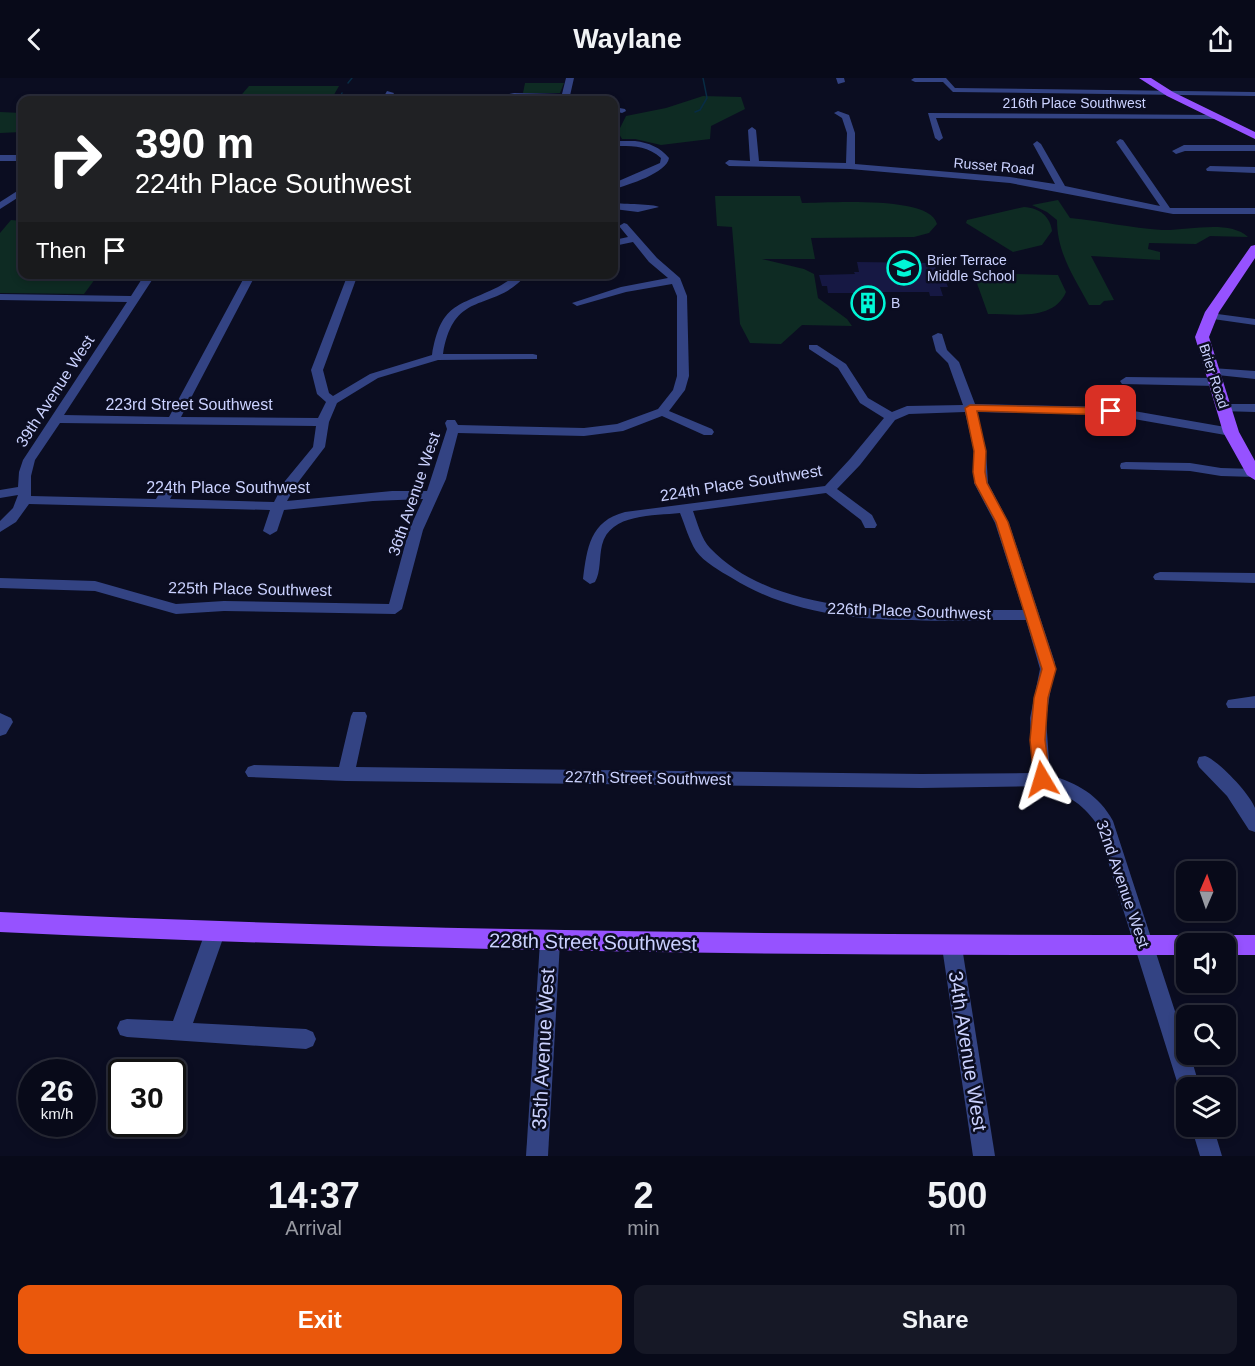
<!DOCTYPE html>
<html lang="en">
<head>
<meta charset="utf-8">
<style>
	body { margin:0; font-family:Arial,sans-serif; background:#161826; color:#f1f3f6; height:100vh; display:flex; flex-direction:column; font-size:22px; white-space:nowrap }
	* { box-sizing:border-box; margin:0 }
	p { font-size:20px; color:#989aa2 }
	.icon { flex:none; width:33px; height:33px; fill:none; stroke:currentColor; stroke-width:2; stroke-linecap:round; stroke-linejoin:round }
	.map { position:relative; height:1078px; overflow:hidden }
	.side { display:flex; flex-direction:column; background:#080a19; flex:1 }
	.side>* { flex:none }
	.banner { position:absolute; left:18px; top:18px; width:600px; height:183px; border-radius:12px; box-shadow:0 3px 9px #0003,0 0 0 2px #292b38; background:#202124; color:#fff; overflow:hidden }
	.needle { width:39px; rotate:2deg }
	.buttons { position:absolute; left:1176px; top:783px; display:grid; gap:12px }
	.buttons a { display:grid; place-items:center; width:60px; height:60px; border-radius:12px; background:#080a19; box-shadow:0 3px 9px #0003,0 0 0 2px #292b38; font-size:30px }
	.speed { position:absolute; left:18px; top:981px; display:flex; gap:12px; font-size:30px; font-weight:700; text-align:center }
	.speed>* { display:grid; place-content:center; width:78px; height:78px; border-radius:50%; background:#080a19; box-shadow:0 3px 9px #0003,0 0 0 2px #292b38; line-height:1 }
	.speed small { font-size:15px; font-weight:400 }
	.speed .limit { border:3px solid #111; border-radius:9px; background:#fff; color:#111 }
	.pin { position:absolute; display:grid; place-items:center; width:51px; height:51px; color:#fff; margin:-26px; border-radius:12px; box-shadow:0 3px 9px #0006 }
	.me { position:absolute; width:66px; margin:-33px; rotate:353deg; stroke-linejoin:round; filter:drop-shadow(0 0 4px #0008) }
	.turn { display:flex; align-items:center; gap:21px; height:126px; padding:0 18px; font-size:27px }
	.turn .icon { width:78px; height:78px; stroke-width:2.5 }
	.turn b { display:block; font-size:42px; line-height:51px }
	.then { display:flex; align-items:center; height:57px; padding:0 18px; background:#0003; gap:12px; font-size:22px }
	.eta { display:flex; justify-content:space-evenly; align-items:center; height:102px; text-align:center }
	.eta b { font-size:36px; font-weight:700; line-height:42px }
	.action { display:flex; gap:12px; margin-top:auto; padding:12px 18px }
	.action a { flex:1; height:69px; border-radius:12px; background:#ea580c; color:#fff; font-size:24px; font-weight:700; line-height:69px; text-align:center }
	.action a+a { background:#161826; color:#f1f3f6 }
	header { display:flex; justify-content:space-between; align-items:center; height:78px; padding:0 18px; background:#080a19; font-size:27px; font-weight:700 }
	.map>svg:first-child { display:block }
	.green { fill:#0e2b23 }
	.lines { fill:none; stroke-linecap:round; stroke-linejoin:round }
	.stream { stroke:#082c44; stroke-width:1.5 }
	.building { fill:#161843 }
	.minor { fill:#334383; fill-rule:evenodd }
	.major { fill:#9652ff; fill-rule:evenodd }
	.route { fill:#ea580c; stroke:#983908; stroke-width:1.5 }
	.labels { text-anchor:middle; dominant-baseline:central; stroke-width:5; stroke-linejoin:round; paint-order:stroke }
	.far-street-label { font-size:14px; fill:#cbd2ff; stroke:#0b0d21 }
	.far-poi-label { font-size:14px; fill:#cbd2ff; stroke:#0b0d21; text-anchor:start }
	.street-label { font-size:16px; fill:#cbd2ff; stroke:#0b0d21 }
	.near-street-label { font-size:20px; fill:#cbd2ff; stroke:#0b0d21 }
</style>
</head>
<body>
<header><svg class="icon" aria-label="back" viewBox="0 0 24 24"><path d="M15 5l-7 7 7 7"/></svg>Waylane<svg class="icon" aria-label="share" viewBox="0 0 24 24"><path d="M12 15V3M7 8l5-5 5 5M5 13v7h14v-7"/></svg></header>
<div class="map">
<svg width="1255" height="1078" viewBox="0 0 1255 1078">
	<rect width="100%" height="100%" fill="#0b0d21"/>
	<g class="green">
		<polygon points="525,5 564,5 560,15 523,15"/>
		<polygon points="249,8 339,8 331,22 237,22"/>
		<polygon points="703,18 741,19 745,31 711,48 710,61 661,67 635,61 622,61 618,54 626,38 666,30"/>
		<polygon points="0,34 22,35 22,54 0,55"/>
		<path d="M 715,118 L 800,118 L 802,125 C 827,125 931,117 937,146 L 929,155 L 914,159 L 811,160 L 815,181 L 762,181 L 804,191 L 814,196 L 818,220 L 847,241 L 852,248 L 802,247 L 781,266 L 750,265 L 740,246 L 732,149 L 717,148 Z"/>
		<path d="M 1058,122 L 1070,140 C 1100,143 1131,150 1162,152 C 1186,153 1229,141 1248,159 L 1210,158 L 1196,166 L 1149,165 L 1148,171 L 1160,174 L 1160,182 L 1091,178 L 1114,222 L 1104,223 L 1100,227 L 1089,227 C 1074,199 1057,175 1057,142 L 1047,134 L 1032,127 Z"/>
		<path d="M 1024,129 C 1039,130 1050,138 1052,153 L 1042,167 L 1013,174 L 966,145 L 967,142 Z"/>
		<polygon points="11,142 22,143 22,196 98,197 84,216 0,215 0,155"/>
		<path d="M 978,195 L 1058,197 L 1066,214 C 1054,243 1014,236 988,236 L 974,197 Z"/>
	</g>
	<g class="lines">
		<g class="stream">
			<polyline points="348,5 352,0"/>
			<polyline points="338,22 342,15"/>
			<polyline points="695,34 700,32 707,20 703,0"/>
		</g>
	</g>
	<polygon class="building" points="857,184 934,185 937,194 942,194 948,209 940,209 943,218 930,218 929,214 876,214 881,231 859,230 855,215 828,215 827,208 822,208 819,197 855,196 854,194 859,194"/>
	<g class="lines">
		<g class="minor">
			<polygon points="566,0 574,0 569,22 514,19 479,22 514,15 562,16"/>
			<polygon points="836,0 844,0 845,4 838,6"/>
			<polygon points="914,0 946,0 955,10 1255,14 1255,18 953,14 943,4 915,4 911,2"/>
			<polygon points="387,13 394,15 390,22 382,22"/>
			<polygon points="614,29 625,31 626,33 622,35 614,33"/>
			<polygon points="838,33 849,37 855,55 855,86 1010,99 1055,106 1033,66 1037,63 1041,66 1065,108 1160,128 1116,64 1120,61 1123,62 1170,130 1255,130 1255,136 1173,136 1010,105 850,91 729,88 725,85 729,82 750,83 748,52 752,49 756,52 759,83 846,85 847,55 842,40 834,35"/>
			<polygon points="928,35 1217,37 1221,39 1217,41 936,40 943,60 939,63 935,60"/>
			<path d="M 635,63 C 649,65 660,69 669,80 C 667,95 628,107 614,111 L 614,105 L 660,85 L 661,80 C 647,67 631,68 614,68 L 614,63 Z"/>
			<polygon points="1184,67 1255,67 1255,73 1185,73 1176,76 1172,73"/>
			<rect x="0" y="77" width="22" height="6"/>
			<polygon points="1210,88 1255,89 1255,95 1207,93 1206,91"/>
			<polygon points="22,110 22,117 0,131 0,124"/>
			<path d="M 614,125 C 623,126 654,126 659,129 L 638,134 L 614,131 Z"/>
			<path d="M 624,145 L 627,146 L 657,180 L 680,200 L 687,218 L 689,298 L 685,312 L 669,333 L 712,351 L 714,354 L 712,357 L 704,357 L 662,338 L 623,353 L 584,358 L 458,355 L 446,401 L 423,452 L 402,531 L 395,536 L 224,533 L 176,536 L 95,513 L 0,510 L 0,500 L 95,503 L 176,526 L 224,523 L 389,526 L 409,452 L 423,421 L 373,423 L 284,432 L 277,453 L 270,457 L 263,453 L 270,432 L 29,426 L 16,444 L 0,454 L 0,443 L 13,430 L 18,417 L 0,420 L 0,412 L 18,409 L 19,394 L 23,382 L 127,224 L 0,222 L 0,216 L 131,218 L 145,196 L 156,196 L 64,337 L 169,339 L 246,196 L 256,196 L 181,339 L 318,340 L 326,324 L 317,316 L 311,292 L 348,196 L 358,196 L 323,292 L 329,315 L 333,318 L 370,296 L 432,277 C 441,225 457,229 498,209 C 510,203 514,196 527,196 C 494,236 454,209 443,276 L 533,276 L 537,277 L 537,281 L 438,282 L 378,300 L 337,325 L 329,344 L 325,369 L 296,407 L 287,423 L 392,413 L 427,413 L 447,351 L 445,345 L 447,342 L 455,342 L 458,347 L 584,350 L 617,346 L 658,331 L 673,312 L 677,298 L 677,218 L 672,206 L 626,214 L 577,228 L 572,225 L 621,209 L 668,200 L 649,184 L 633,164 L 614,168 L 614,162 L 628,159 L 619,148 ZM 60,345 L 316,348 L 313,369 L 285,403 L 274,424 L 170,421 L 175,412 L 168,408 L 163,409 L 156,421 L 31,418 L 31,398 L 35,382 Z"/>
			<polygon points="1210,235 1255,241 1255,247 1206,240 1205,238"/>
			<path d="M 938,255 L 942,256 L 947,272 L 959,284 L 975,326 L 1111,329 L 1231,350 L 1237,354 L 1231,358 L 1111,337 L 977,334 L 986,373 L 988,405 L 1009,445 L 1055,585 L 1046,640 L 1050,697 C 1077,705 1099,717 1113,743 L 1186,967 L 1186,976 L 1190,976 L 1200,1010 L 1186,1010 L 1186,1019 L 1182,1017 L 1179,1010 L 1096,745 C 1082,725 1065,715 1042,708 L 921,710 L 346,703 L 248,699 L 245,694 L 248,689 L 254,687 L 339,689 L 351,638 L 353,634 L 365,634 L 367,638 L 356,689 L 921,696 L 1033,695 L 1030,640 L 1040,591 L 1026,542 C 929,541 818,554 732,500 C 720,493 704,484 696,473 C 689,462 685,447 680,435 C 654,438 610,435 602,467 C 599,479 601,494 595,504 L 590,506 L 583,501 C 587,470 590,443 625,434 L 825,408 L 850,381 L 884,340 L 860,325 L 838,290 L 809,271 L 809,267 L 817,267 L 846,286 L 868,320 L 892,334 L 907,328 L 963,327 L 948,285 L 936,273 L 932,258 ZM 965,334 L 974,373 L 974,405 L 995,445 L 1023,532 C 926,531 783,546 710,470 C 702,462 697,444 693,433 L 826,415 L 861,442 L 865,450 L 875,450 L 877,447 L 872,437 L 837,411 L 860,387 L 895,342 L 909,336 Z"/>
			<polygon points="1212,290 1255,293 1255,301 1208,296 1208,292"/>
			<polygon points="1126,299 1216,300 1222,304 1216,308 1122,306 1120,303"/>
			<polygon points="1224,326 1255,326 1255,334 1220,333 1218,330"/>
			<polygon points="1126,384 1190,385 1221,390 1255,391 1255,399 1221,398 1190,393 1121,391 1120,388 1121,385"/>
			<polygon points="1160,494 1255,495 1255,505 1155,502 1153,499 1155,496"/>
			<polygon points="1255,618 1255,630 1228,630 1226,626 1228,622"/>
			<polygon points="0,635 11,640 13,644 6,656 0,658"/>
			<path d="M 1205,678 C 1218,682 1250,716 1255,730 C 1255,737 1255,747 1255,754 L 1249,752 L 1227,718 L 1199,689 L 1197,684 L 1199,679 Z"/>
			<polygon points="216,844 223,846 226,852 193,945 306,951 313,954 316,961 313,968 306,971 127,959 120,957 117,950 120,943 127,941 173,943 206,852 209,846"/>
			<polygon points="550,856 557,858 560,864 548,1078 526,1078 540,864 543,858"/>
			<polygon points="952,861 959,863 962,869 995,1078 973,1078 942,869 945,863"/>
			<polygon points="1191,1048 1213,1048 1222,1078 1200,1078"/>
		</g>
		<g class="major">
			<polygon points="1139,0 1151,0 1173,14 1255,54 1255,61 1167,18"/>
			<polygon points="1255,167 1255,180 1219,234 1209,259 1239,354 1255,383 1255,402 1247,397 1223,354 1195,259 1205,234 1251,168"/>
			<path d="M 0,834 C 395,853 790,857 1186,857 L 1194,860 L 1197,866 L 1186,866 L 1186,877 C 790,878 395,873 0,854 Z"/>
			<polygon points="1226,857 1255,857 1255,877 1226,877 1226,866 1215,866 1218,860"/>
		</g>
	</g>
	<polygon class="route" points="970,327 1111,330 1116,333 1111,337 977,333 986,373 985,394 987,405 1008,444 1056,591 1048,620 1045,662 1050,701 1048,705 1037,705 1034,701 1030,662 1034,620 1042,591 996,444 975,405 973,394 974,373 965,330"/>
	<defs>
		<symbol id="school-ring" viewBox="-11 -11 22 22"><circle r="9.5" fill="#0b0d21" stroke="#00f6d6" stroke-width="1.5"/><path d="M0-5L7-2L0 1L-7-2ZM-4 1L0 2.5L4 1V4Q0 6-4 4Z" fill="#00f6d6"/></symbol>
		<symbol id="building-ring" viewBox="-11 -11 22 22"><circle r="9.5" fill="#0b0d21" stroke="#00f6d6" stroke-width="1.5"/><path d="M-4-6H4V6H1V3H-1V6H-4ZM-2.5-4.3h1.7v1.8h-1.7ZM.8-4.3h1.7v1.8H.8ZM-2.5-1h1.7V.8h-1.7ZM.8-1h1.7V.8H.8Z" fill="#00f6d6"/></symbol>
	</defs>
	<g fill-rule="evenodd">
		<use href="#school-ring" x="885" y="171" width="38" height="38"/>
		<use href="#building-ring" x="849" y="206" width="38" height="38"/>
	</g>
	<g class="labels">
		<g class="far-street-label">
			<text x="1074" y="25">216th Place Southwest</text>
			<text transform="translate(994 88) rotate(5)">Russet Road</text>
			<text transform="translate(1214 298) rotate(72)">Brier Road</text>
		</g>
		<g class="far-poi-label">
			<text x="927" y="182">Brier Terrace<tspan x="927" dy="16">Middle School</tspan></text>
			<text x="891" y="225">B</text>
		</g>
		<g class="street-label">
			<text transform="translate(55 313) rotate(-57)">39th Avenue West</text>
			<text x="189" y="326">223rd Street Southwest</text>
			<text transform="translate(741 405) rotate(-9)">224th Place Southwest</text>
			<text x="228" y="409">224th Place Southwest</text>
			<text transform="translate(414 416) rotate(-71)">36th Avenue West</text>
			<text transform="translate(250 511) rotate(1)">225th Place Southwest</text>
			<text transform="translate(909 533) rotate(2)">226th Place Southwest</text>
			<text transform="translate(648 700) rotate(1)">227th Street Southwest</text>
			<text transform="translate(1123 806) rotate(71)">32nd Avenue West</text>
		</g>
		<g class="near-street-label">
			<text transform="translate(593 864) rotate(1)">228th Street Southwest</text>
			<text transform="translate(543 971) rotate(-87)">35th Avenue West</text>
			<text transform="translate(968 973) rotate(81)">34th Avenue West</text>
		</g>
	</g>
</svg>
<div class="buttons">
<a><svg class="needle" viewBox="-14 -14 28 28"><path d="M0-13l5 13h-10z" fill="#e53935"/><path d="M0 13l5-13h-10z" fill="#989aa2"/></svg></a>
<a><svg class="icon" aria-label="sound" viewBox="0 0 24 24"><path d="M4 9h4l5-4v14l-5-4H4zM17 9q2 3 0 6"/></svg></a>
<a><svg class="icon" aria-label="search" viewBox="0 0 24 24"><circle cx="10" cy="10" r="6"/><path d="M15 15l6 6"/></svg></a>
<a><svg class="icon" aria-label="layers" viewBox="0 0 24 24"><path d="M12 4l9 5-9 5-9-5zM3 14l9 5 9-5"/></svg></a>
</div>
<div class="speed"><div>26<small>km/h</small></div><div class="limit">30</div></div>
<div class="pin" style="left:1111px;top:333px;background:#d93025"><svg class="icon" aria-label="arrive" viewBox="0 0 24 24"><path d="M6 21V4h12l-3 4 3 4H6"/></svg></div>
<svg class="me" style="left:1042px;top:701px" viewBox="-20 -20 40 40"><path d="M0-17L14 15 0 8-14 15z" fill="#ea580c" stroke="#fff" stroke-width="4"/></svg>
<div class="banner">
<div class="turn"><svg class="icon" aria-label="right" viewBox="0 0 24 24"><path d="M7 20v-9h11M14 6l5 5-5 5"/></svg><div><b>390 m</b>224th Place Southwest</div></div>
<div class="then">Then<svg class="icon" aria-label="arrive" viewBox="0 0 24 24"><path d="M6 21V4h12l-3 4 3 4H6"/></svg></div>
</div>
</div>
<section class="side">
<div class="eta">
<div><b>14:37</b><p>Arrival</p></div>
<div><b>2</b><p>min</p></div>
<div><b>500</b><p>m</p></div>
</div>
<div class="action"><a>Exit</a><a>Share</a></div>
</section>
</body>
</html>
